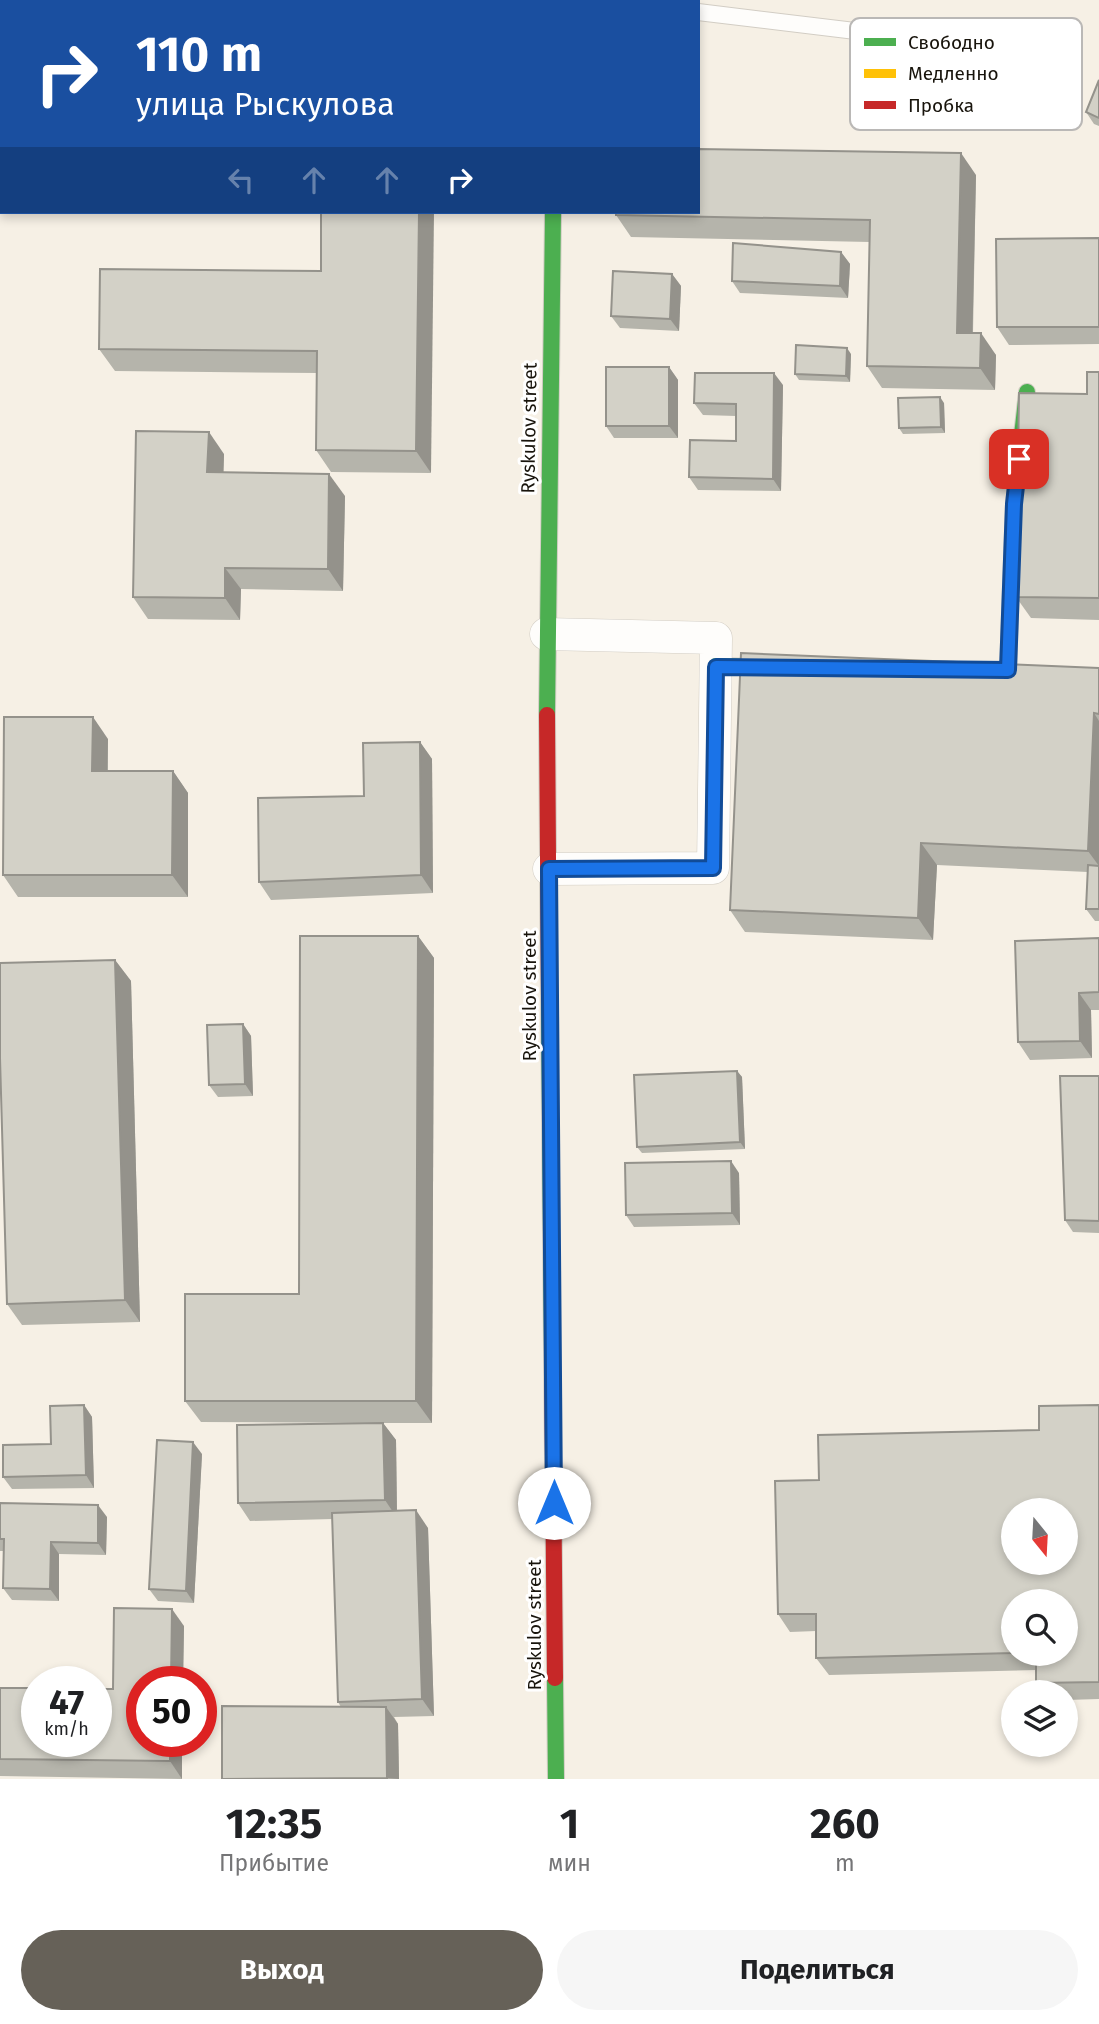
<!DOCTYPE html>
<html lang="ru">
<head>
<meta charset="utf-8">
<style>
	body { margin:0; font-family:"Fira Sans",sans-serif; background:#f6f6f6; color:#202124; height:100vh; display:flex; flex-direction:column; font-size:26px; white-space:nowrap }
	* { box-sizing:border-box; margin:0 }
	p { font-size:23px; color:#757577 }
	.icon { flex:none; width:38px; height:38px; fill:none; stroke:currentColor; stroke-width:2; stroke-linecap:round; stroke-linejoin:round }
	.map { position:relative; height:1779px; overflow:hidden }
	.side { display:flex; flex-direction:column; background:#fff; flex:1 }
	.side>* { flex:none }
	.guide { position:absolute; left:0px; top:0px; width:700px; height:214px; box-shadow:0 4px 10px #0003; background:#1a4fa0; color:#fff; overflow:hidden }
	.needle { width:46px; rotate:162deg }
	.tools { position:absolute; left:1001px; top:1498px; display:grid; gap:14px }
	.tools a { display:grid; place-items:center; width:77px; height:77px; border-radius:50%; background:#fff; box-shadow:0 4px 10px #0003; font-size:35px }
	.speed { position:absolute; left:21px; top:1666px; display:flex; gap:14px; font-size:35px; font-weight:700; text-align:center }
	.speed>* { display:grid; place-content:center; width:91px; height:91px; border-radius:50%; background:#fff; box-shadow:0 4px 10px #0003; line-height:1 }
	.speed small { font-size:18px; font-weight:400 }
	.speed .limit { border:10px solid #d22; background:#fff; color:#111 }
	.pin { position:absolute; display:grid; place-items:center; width:60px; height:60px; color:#fff; margin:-30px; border-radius:14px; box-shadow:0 4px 10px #0006 }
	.me { position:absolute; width:77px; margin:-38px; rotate:0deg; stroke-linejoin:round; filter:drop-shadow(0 0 5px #0008) }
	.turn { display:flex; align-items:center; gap:24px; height:147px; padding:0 21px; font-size:32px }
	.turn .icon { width:91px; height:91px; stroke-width:2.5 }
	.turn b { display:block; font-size:49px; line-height:60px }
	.lanes { display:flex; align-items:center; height:66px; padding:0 21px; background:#0003; justify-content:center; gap:35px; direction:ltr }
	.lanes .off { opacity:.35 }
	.eta { display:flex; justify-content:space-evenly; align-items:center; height:119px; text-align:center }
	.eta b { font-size:42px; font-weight:700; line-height:49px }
	.primary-button { display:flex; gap:14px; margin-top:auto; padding:14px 21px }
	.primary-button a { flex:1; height:80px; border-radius:42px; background:#666158; color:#fff; font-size:28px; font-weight:700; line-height:80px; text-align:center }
	.primary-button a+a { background:#f6f6f6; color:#202124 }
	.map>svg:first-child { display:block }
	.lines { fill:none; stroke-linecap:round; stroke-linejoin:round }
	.lane-casing { stroke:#d2cdc4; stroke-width:18 }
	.street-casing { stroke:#d2cdc4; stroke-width:33 }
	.fast-casing { stroke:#d2cdc4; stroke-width:18 }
	.slow-casing { stroke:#d2cdc4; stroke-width:18 }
	.jam-casing { stroke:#d2cdc4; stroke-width:18 }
	.lane { stroke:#fefdfb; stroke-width:16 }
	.street { stroke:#fefdfb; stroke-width:32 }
	.fast { stroke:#4caf50; stroke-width:16 }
	.slow { stroke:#ffc107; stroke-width:16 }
	.jam { stroke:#c62828; stroke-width:16 }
	.wall { fill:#b5b4ab; fill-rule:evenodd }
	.shaded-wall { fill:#94928b }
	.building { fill:#d3d1c7; stroke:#94928b; stroke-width:2; fill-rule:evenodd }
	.route-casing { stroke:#114b97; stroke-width:18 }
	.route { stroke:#1a73e8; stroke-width:12 }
	.labels { text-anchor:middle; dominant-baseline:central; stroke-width:6; stroke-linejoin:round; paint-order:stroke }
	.street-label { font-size:19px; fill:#18140c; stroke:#fff }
	.key { fill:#fff; stroke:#bab8b6; stroke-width:2 }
	.key-label { font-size:19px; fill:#18140c }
</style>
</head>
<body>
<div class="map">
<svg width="1099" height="1779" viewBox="0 0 1099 1779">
	<rect width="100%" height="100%" fill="#f6f0e5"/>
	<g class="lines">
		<defs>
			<g id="lane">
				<polyline points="597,0 612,2"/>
				<polyline points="698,12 996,48"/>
			</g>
			<polyline id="street" points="546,634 716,638 713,868 549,869"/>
			<g id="fast">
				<polyline points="716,666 794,668"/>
				<polyline points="963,670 1008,670 1014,504 1027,392"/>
				<polyline points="547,715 553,212"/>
				<polyline points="549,999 552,1351"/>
				<polyline points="555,1678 556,1779"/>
			</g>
			<polyline id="slow" points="555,0 555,2"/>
			<g id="jam">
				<polyline points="547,715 549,999"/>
				<polyline points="552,1351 555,1678"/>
			</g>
		</defs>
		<use href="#lane" class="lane-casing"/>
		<use href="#street" class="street-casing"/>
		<use href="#fast" class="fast-casing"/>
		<use href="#slow" class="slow-casing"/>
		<use href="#jam" class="jam-casing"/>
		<use href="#lane" class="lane"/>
		<use href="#street" class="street"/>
		<use href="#fast" class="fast"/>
		<use href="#slow" class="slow"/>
		<use href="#jam" class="jam"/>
	</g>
	<g class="wall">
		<polygon points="1099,80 1099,126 1094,124 1086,112"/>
		<polygon points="976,175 973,333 996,355 995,390 882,388 867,366 870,242 631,237 616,215"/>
		<polygon points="1099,238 1099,344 1009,345 997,327"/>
		<polygon points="841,252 850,264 848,298 740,293 732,281"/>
		<polygon points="321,271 431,473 331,472 316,450 317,373 115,371 99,349"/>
		<polygon points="672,274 681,286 679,331 620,328 611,316"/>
		<polygon points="851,354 850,382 799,380 795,374"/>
		<polygon points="669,367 678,380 678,438 614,438 606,426"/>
		<polygon points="1099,372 1099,620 1031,618 1016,597 1087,394"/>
		<polygon points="783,385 781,491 698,490 689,477 736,441 736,416 703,415 694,403"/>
		<polygon points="944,403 945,433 903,434 899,428"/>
		<polygon points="224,454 223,473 345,496 343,591 241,589 240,620 148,619 133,597"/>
		<polygon points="1099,668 1099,921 1095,921 1086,909 1088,872 937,865 933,940 745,932 730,910"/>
		<polygon points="108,739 108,771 173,771 188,793 188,897 18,897 3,875"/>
		<polygon points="420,742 432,759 433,893 271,900 259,882 364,796"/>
		<polygon points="418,936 434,958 432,1423 383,1423 396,1440 397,1511 428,1528 434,1716 394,1717 398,1724 399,1779 222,1779 341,1707 338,1702 333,1519 250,1521 238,1503 383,1423 201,1422 185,1401 299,1294"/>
		<polygon points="1099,938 1099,1010 1091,1010 1092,1058 1030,1060 1018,1042"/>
		<polygon points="115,960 131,981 140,1322 22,1325 7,1304"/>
		<polygon points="243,1024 251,1036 253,1096 218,1097 209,1085"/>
		<polygon points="737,1071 742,1077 745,1149 642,1153 637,1147"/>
		<polygon points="1099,1076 1099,1233 1073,1232 1065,1220"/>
		<polygon points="739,1173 740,1225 634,1227 626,1215"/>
		<polygon points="84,1405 92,1417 94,1488 12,1489 3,1477 51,1444"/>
		<path d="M 1099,1405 L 1099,1699 L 1066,1700 L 1066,1692 L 1043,1692 L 1036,1683 L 1036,1670 L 829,1675 L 816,1658 L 816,1631 L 790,1632 L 778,1614 L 819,1480 L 1039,1430 ZM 1013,1601 L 1066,1654 L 1013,1654 Z"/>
		<polygon points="202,1454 194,1603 158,1601 149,1589"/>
		<polygon points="0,1503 107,1517 106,1555 59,1554 59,1601 12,1600 3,1588 4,1551 0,1551"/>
		<polygon points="184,1626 183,1682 142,1682 182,1741 182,1779 0,1776 0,1688 113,1689"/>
	</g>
	<g class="shaded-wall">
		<rect x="421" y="0" width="15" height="2"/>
		<polygon points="961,153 976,175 972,354 957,333"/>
		<polygon points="419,212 434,212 431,473 416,451"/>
		<polygon points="841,252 850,264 848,298 840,286"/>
		<polygon points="672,274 681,286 679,331 670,319"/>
		<polygon points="981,333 996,355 995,390 980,368"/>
		<polygon points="847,348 851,354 850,382 846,376"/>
		<polygon points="669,367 678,380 678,438 669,426"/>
		<polygon points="774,373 783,385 781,491 773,479"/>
		<polygon points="940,397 944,403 945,433 941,427"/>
		<polygon points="209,432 224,454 223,494 207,472"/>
		<polygon points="329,474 345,496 343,591 328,569"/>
		<polygon points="225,568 241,589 240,620 225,598"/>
		<polygon points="1094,713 1099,721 1099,866 1088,851"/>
		<polygon points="93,717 108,739 107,792 92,771"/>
		<polygon points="420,742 432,759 433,893 421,875"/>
		<polygon points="173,771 188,793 188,897 172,875"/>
		<polygon points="921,843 937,865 933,940 918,918"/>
		<polygon points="418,936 434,958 432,1423 416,1401"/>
		<polygon points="115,960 131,981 140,1322 125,1300"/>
		<polygon points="1079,993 1091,1010 1092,1058 1080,1041"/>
		<polygon points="243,1024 251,1036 253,1096 245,1084"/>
		<polygon points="737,1071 742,1077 745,1149 740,1142"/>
		<polygon points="731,1161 739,1173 740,1225 732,1213"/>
		<polygon points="84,1405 92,1417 94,1488 86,1475"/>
		<polygon points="383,1423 396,1440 397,1518 385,1500"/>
		<polygon points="193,1442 202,1454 194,1603 186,1591"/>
		<polygon points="98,1505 107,1517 106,1555 98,1543"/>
		<polygon points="416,1510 428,1528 434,1716 422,1699"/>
		<polygon points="51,1542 59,1554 59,1601 50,1589"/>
		<polygon points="172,1609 184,1626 183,1682 171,1682"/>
		<polygon points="386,1707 398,1724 399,1779 387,1778"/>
		<polygon points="170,1741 182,1741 182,1779 170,1761"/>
	</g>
	<g class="building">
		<rect x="324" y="0" width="97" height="2"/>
		<polygon points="1099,80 1099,118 1086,112"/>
		<polygon points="698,149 961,153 957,333 981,333 980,368 867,366 870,220 616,215 616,212 698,212"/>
		<polygon points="321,212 419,212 416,451 316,450 317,351 99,349 100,269 321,271"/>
		<polygon points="1099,238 1099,327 997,327 996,239"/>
		<polygon points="733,243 841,252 840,286 732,281"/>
		<polygon points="613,271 672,274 670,319 611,316"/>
		<polygon points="796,345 847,348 846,376 795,374"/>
		<rect x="606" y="367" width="63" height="59"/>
		<polygon points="1087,372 1099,372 1099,598 1016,597 1019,393 1087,394"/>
		<polygon points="695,373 774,373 773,479 689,477 690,440 736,441 736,404 694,403"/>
		<polygon points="940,397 941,427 899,428 898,398"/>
		<polygon points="136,431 209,432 207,472 329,474 328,569 225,568 225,598 133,597"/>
		<polygon points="741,653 1099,668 1099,714 1094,713 1088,851 921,843 918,918 730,910"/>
		<polygon points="4,717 93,717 92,771 173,771 172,875 3,875"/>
		<polygon points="420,742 421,875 259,882 258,798 364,796 363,743"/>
		<polygon points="1088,865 1099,866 1099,909 1086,909"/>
		<polygon points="300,936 418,936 416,1401 185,1401 185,1294 299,1294"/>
		<polygon points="1099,938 1099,992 1079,993 1080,1041 1018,1042 1015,941"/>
		<polygon points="115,960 125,1300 7,1304 0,1058 0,963"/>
		<polygon points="243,1024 245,1084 209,1085 207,1025"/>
		<polygon points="737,1071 740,1142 637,1147 634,1075"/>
		<polygon points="1060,1076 1099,1076 1099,1221 1065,1220"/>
		<polygon points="731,1161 732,1213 626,1215 625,1163"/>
		<polygon points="84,1405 86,1475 3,1477 3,1445 51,1444 50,1406"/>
		<path d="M 1099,1405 L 1099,1682 L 1036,1683 L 1036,1654 L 1066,1654 L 1066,1601 L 1013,1601 L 1013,1653 L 816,1658 L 816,1614 L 778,1614 L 775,1481 L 819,1480 L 818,1435 L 1039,1430 L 1039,1406 ZM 1013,1510 L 1066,1510 L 1066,1563 L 1013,1563 Z"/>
		<polygon points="383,1423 385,1500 238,1503 237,1425"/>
		<polygon points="157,1440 193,1442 186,1591 149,1589"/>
		<polygon points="0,1503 98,1505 98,1543 51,1542 50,1589 3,1588 4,1539 0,1539"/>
		<polygon points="416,1510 422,1699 338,1702 332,1513"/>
		<polygon points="114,1608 172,1609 171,1682 142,1682 142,1741 170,1741 170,1761 0,1759 0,1688 37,1688 37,1741 96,1741 96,1689 113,1689"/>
		<polygon points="222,1706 386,1707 387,1778 222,1779"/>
	</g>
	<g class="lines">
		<defs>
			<polyline id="route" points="554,1503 549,869 713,868 716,667 1008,670 1014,504 1019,459"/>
		</defs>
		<use href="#route" class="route-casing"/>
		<use href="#route" class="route"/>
	</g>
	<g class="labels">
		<g class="street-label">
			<text transform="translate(529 428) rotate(-89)">Ryskulov street</text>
			<text transform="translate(529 996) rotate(-90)">Ryskulov street</text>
			<text transform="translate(534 1625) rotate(-90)">Ryskulov street</text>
		</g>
	</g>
	<rect x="850" y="18" width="232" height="112" rx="10" class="key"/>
	<rect x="864" y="38" width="32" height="8" fill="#4caf50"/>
	<rect x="864" y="69" width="32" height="9" fill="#ffc107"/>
	<rect x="864" y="101" width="32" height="8" fill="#c62828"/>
	<g class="key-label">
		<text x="908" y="49">Свободно</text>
		<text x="908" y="80">Медленно</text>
		<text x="908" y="112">Пробка</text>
	</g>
</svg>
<div class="tools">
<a><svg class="needle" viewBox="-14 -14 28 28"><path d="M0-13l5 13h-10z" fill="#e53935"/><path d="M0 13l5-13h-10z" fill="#757577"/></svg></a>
<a><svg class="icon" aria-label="search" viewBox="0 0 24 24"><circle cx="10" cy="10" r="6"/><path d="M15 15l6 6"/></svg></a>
<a><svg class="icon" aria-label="layers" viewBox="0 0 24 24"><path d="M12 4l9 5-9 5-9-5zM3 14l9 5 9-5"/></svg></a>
</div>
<div class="speed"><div>47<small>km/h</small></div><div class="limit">50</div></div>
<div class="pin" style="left:1019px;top:459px;background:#d93025"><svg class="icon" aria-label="arrive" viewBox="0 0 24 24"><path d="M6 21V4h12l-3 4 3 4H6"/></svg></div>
<svg class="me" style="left:554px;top:1503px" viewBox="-20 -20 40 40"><circle r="19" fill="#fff"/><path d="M0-13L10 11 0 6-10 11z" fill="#1a73e8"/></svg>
<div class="guide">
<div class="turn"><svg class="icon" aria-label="right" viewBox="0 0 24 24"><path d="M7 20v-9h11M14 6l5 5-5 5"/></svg><div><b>110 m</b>улица Рыскулова</div></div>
<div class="lanes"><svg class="icon off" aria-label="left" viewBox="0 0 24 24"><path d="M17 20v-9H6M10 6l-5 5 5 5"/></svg><svg class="icon off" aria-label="ahead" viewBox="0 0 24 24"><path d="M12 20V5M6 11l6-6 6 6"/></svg><svg class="icon off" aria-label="ahead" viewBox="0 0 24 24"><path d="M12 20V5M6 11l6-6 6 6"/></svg><svg class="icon" aria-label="right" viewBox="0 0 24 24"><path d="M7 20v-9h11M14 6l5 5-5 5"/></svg></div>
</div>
</div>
<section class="side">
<div class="eta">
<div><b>12:35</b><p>Прибытие</p></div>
<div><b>1</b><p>мин</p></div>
<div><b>260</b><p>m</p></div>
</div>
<div class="primary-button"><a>Выход</a><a>Поделиться</a></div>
</section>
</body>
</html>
